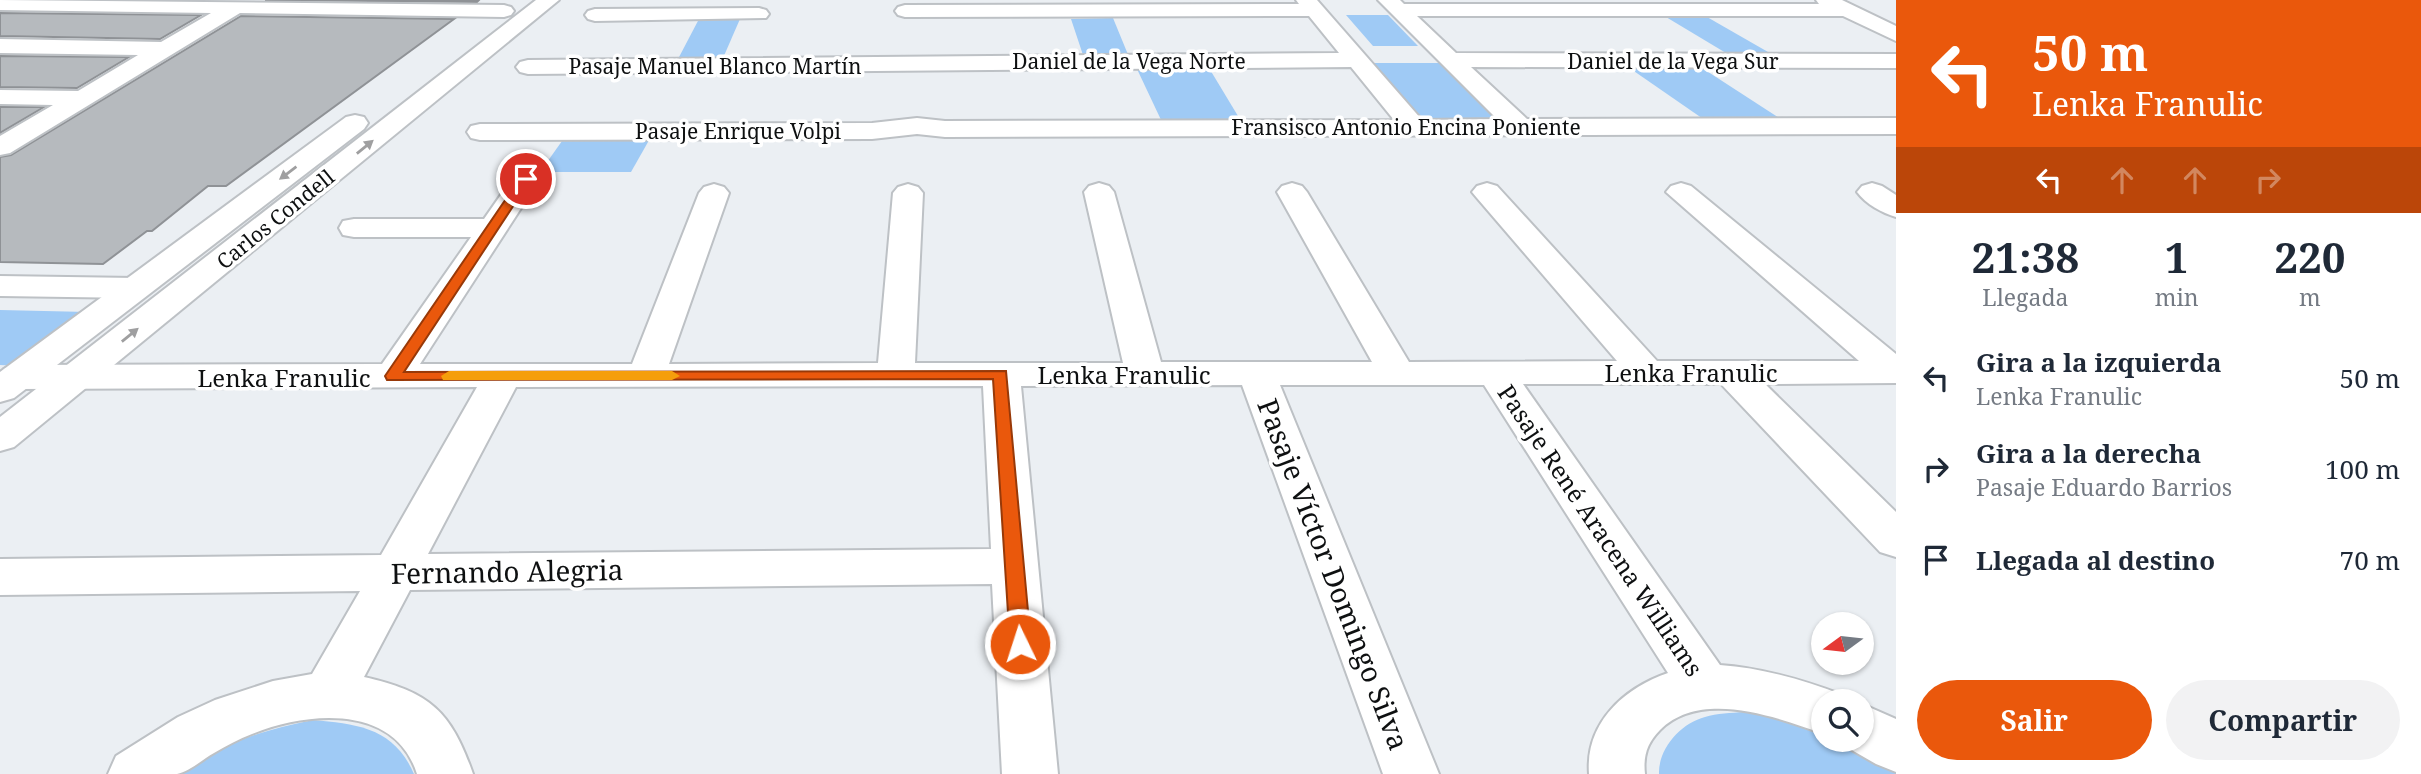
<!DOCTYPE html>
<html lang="es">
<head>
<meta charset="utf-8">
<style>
	body { margin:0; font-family:"Noto Serif",serif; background:#f2f2f3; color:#1f2937; height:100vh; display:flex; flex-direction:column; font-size:26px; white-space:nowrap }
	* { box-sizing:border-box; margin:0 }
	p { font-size:23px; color:#747a83 }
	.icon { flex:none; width:38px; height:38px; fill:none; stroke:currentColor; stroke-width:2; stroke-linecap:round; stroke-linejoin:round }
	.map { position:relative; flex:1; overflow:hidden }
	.sheet { display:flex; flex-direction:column; background:#fff; width:525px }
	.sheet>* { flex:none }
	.banner { background:#ea580c; color:#fff; overflow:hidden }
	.needle { width:46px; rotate:255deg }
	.controls { position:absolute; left:1811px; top:612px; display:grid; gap:14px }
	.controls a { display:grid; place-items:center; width:63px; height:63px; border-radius:50%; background:#fff; box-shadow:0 2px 5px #0004; font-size:35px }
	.pin { position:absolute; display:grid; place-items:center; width:60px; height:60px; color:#fff; margin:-30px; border:4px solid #fff; border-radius:50%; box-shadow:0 2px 7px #0007 }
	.me { position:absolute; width:77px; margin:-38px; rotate:356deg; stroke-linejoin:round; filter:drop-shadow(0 0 5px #0008) }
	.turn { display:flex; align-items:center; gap:24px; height:147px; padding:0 21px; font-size:32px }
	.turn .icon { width:91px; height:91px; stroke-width:2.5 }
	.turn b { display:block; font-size:49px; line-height:60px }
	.lanes { display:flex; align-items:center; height:66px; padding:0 21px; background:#0003; justify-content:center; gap:35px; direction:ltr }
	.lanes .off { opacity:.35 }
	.eta { display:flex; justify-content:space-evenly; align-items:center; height:119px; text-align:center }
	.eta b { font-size:42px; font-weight:700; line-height:49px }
	.primary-button { display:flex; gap:14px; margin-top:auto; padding:14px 21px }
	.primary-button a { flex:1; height:80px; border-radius:42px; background:#ea580c; color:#fff; font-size:28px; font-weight:700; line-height:80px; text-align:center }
	.primary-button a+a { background:#f2f2f3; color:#1f2937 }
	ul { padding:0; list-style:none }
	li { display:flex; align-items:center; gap:21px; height:91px; padding:0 21px }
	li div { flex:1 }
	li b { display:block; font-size:26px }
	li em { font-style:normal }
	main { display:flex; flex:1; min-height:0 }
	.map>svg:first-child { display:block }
	.green { fill:#9fcaf5 }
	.building { fill:#b6babe; stroke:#8f9296; stroke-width:2 }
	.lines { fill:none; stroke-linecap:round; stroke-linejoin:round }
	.minor-casing { stroke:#bdc1c5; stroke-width:4 }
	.tertiary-casing { stroke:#bdc1c5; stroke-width:4 }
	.minor { fill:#fff; fill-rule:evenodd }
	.tertiary { fill:#fff; fill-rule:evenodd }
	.oneway { fill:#9f9fa0 }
	.route { fill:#ea580c; stroke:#983908; stroke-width:2 }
	.slow { fill:#f59e0b }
	.labels { text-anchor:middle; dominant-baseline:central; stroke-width:7; stroke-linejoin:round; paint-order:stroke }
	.far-street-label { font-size:21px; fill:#0e1011; stroke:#fff }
	.street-label { font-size:24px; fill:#0e1011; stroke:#fff }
	.near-street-label { font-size:28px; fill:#0e1011; stroke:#fff }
</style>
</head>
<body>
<main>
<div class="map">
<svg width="1896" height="774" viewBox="0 0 1896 774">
	<rect width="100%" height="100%" fill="#ebeff3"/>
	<g class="green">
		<polygon points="1346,15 1388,15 1418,46 1373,46"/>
		<polygon points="1666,17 1707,17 1775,56 1731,56"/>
		<polygon points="1113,18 1129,57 1084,58 1071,19"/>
		<polygon points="699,19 740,19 723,58 678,59"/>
		<polygon points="1369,63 1439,63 1498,118 1420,119"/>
		<polygon points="1699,66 1787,123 1709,123 1628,67"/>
		<polygon points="1209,68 1241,121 1162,122 1137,69"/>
		<polygon points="567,134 652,135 631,172 540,172"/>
		<polygon points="0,310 88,312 21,366 0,365"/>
		<path d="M 1744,712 L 1794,719 L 1823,730 L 1824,740 L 1851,740 L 1896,765 L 1896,774 L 1659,774 C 1658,749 1681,723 1705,717 C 1717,713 1731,713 1744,712 Z"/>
		<path d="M 313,720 C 358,724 394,728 414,774 L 177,774 C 223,743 259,731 313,720 Z"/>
	</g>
	<g class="building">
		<polygon points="265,0 479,0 477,2"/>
		<polygon points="0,13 201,15 160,39 0,36"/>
		<polygon points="241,16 454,19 226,186 208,186 152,231 147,231 103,264 0,262 0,157 11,155"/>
		<polygon points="0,56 129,57 77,88 0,87"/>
		<polygon points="0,107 44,107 0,133"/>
	</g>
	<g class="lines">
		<defs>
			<g id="minor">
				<polygon points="0,0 504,5 511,7 514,11 511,15 504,17 240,13 10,153 0,155 0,136 53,105 0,104 0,90 78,91 138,55 0,53 0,39 161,42 211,13 0,10"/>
				<polygon points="1296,0 1317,0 1422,120 1497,119 1378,0 1400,0 1404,4 1819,4 1816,0 1842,0 1896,26 1896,41 1843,16 1417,16 1456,53 1896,54 1896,68 1471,67 1527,119 1896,118 1896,134 945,137 917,134 872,139 480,140 471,138 467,132 471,126 480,124 872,123 917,118 945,121 1394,120 1351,67 528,74 520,72 516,67 520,62 528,60 1339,53 1309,16 905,17 898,15 895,11 898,7 905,5 1299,4"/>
				<polygon points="759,8 766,10 769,14 766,18 595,21 588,19 585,15 588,11 595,9"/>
				<path d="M 526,170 L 536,173 L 540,179 L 420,364 L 632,364 L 699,193 L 704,187 L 714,184 L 724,187 L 729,193 L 669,364 L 878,363 L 893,193 L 898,187 L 908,184 L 918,187 L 923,193 L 915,363 L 1123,363 L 1084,192 L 1089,186 L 1099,183 L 1109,186 L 1114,192 L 1161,362 L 1372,362 L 1277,192 L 1282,186 L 1292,183 L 1302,186 L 1307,192 L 1409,362 L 1617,361 L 1477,198 L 1472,192 L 1477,186 L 1487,183 L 1497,186 L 1657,361 L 1859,361 L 1666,192 L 1671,186 L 1681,183 L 1691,186 L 1896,354 L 1896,383 L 1765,384 L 1896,512 L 1896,557 L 1880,552 L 1721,384 L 1523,384 L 1720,665 C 1763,668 1803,680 1843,695 L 1846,702 L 1824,702 L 1824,734 C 1776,717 1701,689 1660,730 C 1647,743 1643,756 1645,774 L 1589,774 C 1585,723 1624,688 1668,673 L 1484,385 L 1280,385 L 1439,774 L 1383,774 L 1242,385 L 1021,386 L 1058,774 L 1002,774 L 992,584 L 410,590 L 364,677 C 430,692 451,711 473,774 L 417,774 C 395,704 308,711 252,734 C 239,739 226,746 214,753 C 203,759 189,772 177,774 C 155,774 130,774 108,774 L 116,756 L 178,717 L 215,700 L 273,681 L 312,674 L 360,591 L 0,595 L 0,559 L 381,555 L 477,387 L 17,389 L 4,385 L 0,380 L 4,369 L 17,365 L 382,364 L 471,237 L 354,237 L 343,235 L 339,228 L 343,221 L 354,219 L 484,219 L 516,173 ZM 983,386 L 991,549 L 428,554 L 516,387 Z"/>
				<path d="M 1872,183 L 1882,186 L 1896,195 L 1896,217 C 1882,213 1866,204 1857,192 L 1862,186 Z"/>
				<polygon points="0,276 135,278 147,281 152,288 147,295 135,298 0,296"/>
				<polygon points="1862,704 1896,719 1896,772 1876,764 1843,745 1840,740 1862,740"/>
			</g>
			<g id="tertiary">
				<polygon points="536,0 559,0 14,447 0,451 0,417"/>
				<polygon points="355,115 364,117 368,123 364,129 14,398 0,402 0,372 346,117"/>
			</g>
		</defs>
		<use href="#minor" class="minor-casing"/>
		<use href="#tertiary" class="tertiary-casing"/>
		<use href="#minor" class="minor"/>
		<use href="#tertiary" class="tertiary"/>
	</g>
	<defs><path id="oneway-solid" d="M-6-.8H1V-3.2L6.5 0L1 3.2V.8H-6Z" transform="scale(1.75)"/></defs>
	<g class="oneway">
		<use href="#oneway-solid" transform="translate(365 147) rotate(-39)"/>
		<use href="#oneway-solid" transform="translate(288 173) rotate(143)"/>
		<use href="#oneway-solid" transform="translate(130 335) rotate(-39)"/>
	</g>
	<polygon class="route" points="521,177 531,179 404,372 1006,371 1031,644 1028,650 1020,652 1013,650 1010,644 993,379 387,380 385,376"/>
	<polygon class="slow" points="449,371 672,371 680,376 672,380 443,380 441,376"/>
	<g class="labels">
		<g class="far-street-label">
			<text x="1129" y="61">Daniel de la Vega Norte</text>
			<text x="1673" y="61">Daniel de la Vega Sur</text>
			<text x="715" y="66">Pasaje Manuel Blanco Martín</text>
			<text x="1406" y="127">Fransisco Antonio Encina Poniente</text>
			<text x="738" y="131">Pasaje Enrique Volpi</text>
			<text transform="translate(275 219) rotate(-39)">Carlos Condell</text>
		</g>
		<g class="street-label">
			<text x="1691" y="372">Lenka Franulic</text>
			<text x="1124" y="374">Lenka Franulic</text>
			<text x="284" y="377">Lenka Franulic</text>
			<text transform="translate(1601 530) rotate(56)">Pasaje René Aracena Williams</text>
		</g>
		<g class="near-street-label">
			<text transform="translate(507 571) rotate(-1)">Fernando Alegria</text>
			<text transform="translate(1334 574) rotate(69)">Pasaje Víctor Domingo Silva</text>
		</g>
	</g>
</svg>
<div class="controls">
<a><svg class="needle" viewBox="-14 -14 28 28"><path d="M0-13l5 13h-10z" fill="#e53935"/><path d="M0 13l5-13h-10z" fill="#747a83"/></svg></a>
<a><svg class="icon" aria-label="search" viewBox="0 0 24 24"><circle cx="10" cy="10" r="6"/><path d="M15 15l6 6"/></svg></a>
</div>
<div class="pin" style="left:526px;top:179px;background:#d93025"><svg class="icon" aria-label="arrive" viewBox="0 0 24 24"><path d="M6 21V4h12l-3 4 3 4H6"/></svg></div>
<svg class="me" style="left:1020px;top:644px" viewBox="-20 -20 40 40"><circle r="17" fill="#ea580c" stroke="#fff" stroke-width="3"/><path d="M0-11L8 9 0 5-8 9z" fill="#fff"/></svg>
</div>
<section class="sheet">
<div class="banner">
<div class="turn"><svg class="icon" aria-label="left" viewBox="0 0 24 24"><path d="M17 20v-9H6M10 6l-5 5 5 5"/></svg><div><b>50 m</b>Lenka Franulic</div></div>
<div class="lanes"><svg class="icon" aria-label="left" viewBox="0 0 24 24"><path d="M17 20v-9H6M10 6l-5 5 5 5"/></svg><svg class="icon off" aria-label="ahead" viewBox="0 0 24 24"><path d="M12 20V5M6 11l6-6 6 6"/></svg><svg class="icon off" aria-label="ahead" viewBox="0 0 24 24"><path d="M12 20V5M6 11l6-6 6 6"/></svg><svg class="icon off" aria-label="right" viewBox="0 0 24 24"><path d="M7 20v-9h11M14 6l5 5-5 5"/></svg></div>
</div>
<div class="eta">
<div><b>21:38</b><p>Llegada</p></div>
<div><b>1</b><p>min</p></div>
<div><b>220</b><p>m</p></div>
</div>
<ul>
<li><svg class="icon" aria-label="left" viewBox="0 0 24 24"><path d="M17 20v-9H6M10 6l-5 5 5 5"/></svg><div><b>Gira a la izquierda</b><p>Lenka Franulic</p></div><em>50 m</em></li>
<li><svg class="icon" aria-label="right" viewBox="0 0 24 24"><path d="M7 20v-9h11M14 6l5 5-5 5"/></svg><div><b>Gira a la derecha</b><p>Pasaje Eduardo Barrios</p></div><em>100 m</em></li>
<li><svg class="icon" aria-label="arrive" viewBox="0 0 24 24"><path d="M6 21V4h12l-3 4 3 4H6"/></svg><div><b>Llegada al destino</b></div><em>70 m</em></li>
</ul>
<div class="primary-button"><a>Salir</a><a>Compartir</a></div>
</section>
</main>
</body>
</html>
